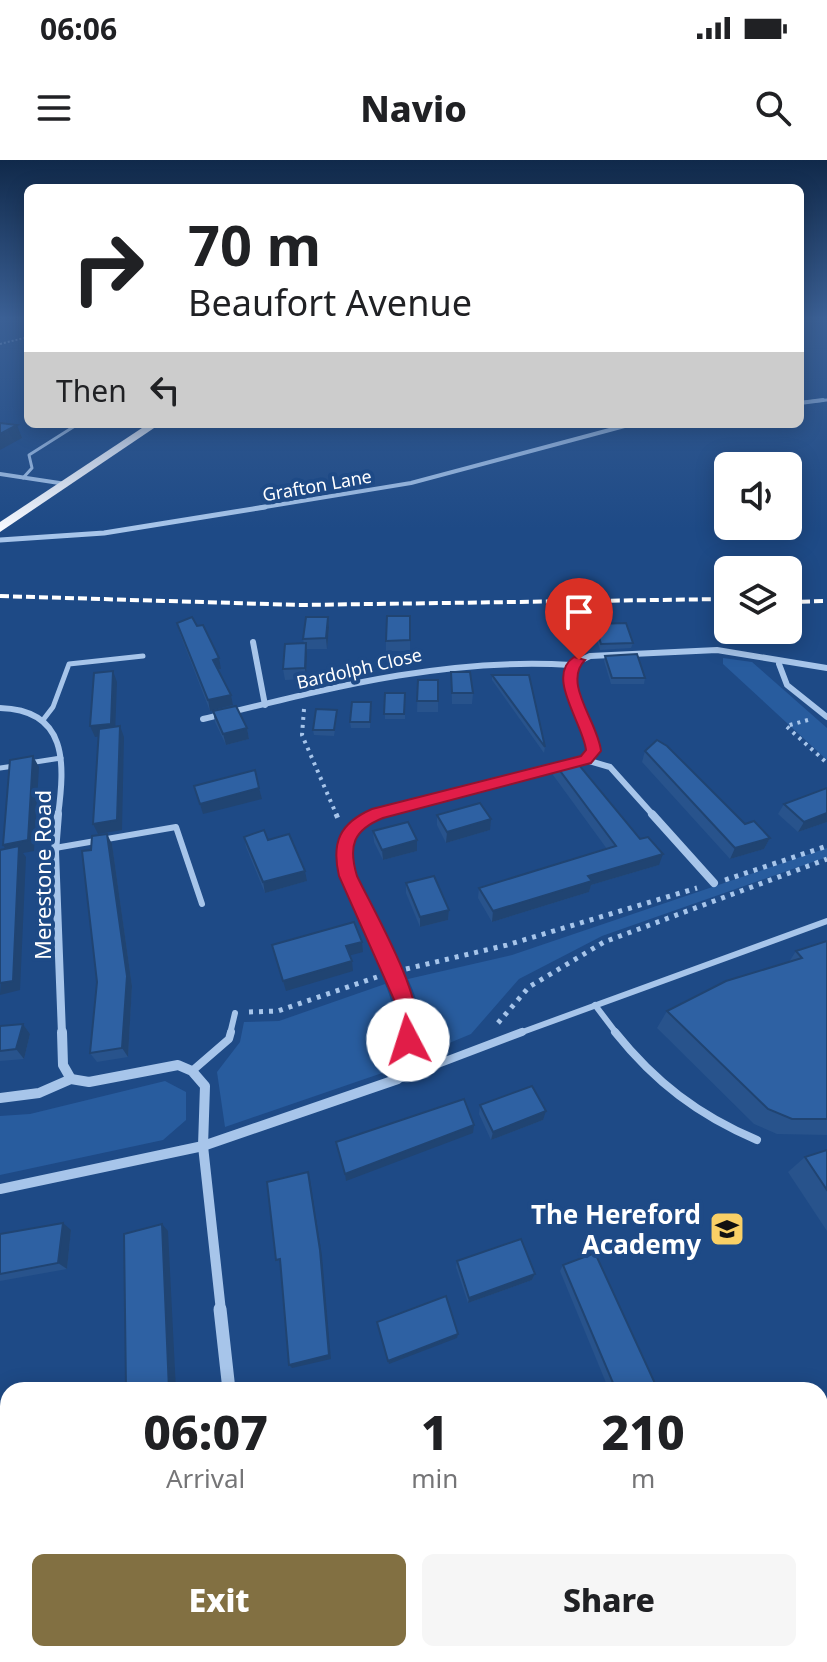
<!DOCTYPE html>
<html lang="en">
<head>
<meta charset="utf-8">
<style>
	body { margin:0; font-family:"Noto Sans",sans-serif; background:#f6f6f6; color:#202124; height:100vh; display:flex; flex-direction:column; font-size:30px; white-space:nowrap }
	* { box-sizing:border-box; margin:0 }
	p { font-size:26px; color:#757577 }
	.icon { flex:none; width:44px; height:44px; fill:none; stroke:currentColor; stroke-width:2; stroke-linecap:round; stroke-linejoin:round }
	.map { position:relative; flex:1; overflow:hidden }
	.side { position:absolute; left:0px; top:1222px; width:828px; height:280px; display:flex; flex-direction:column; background:#fff; border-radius:24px 24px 0 0; box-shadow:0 4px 20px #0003 }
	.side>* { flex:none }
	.guide { position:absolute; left:24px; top:24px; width:780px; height:244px; border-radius:12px; box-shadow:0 4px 20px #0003; background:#fff; color:#202124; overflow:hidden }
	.tools { position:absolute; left:714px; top:292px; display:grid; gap:16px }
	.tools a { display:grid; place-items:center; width:88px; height:88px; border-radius:12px; background:#fff; box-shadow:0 4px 20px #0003; font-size:40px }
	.pin { position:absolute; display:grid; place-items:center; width:68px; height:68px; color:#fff; margin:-82px -34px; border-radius:50% 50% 50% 0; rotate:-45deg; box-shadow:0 0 8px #0007 }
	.pin .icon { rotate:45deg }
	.me { position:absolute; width:88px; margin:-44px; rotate:355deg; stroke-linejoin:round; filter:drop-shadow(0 0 6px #0008) }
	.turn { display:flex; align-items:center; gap:28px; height:168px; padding:0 32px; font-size:36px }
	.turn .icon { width:104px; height:104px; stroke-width:2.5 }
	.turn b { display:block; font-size:56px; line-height:68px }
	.then { display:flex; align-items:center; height:76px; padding:0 32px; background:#0003; gap:16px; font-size:30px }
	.eta { display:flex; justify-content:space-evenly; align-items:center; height:136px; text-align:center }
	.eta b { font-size:48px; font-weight:800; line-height:56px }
	.primary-button { display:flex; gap:16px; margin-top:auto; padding:16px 32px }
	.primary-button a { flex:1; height:92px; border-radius:12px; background:#827042; color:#fff; font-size:32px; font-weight:800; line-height:92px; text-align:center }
	.primary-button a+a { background:#f6f6f6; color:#202124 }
	.status { display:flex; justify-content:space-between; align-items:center; height:56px; padding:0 40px; background:#fff; direction:ltr }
	.status svg { height:22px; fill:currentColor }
	header { display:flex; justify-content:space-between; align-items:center; height:104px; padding:0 32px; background:#fff; font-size:36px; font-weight:800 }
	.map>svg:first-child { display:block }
	.green { fill:#285c9e }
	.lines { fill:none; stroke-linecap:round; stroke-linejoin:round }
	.path-far2 { stroke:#a7c5ea; stroke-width:2; stroke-dasharray:2 2; stroke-linecap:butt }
	.path-far1 { stroke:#a7c5ea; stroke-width:4; stroke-dasharray:3 5; stroke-linecap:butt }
	.path { stroke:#a7c5ea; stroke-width:5; stroke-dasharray:4 6; stroke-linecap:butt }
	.service-far3 { stroke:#a7c5ea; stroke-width:3 }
	.service-far2 { stroke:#a7c5ea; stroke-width:5 }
	.service-far1 { stroke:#a7c5ea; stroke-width:6 }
	.service { stroke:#a7c5ea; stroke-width:8 }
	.minor-far6 { stroke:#a7c5ea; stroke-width:3 }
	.minor-far5 { stroke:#a7c5ea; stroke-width:4 }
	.minor-far4 { stroke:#a7c5ea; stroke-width:5 }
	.minor-far3 { stroke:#a7c5ea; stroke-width:6 }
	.minor-far2 { stroke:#a7c5ea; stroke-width:8 }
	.minor-far1 { stroke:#a7c5ea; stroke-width:10 }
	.minor { stroke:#a7c5ea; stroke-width:13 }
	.trunk { fill:#f5f8fe; fill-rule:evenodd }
	.rail { stroke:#fff; stroke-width:4; stroke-dasharray:9 4; stroke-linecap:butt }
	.wall { fill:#28538c }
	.shaded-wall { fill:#204472 }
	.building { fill:#2e61a3; stroke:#204472; stroke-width:2 }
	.route { fill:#e11d48; stroke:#92132f; stroke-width:2 }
	.labels { text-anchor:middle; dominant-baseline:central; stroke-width:8; stroke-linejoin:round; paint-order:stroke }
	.far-street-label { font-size:18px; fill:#fff; stroke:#1e4a86 }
	.street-label { font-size:22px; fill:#fff; stroke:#1e4a86 }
	.near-poi-label { font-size:26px; font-weight:bold; fill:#fff; stroke:#1e4a86; text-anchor:end }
</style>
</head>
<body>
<div class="status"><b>06:06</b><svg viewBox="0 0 49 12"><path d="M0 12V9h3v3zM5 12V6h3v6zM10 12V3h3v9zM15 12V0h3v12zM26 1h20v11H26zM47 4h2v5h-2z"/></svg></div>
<header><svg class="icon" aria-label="menu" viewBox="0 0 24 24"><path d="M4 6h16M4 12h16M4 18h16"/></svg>Navio<svg class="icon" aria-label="search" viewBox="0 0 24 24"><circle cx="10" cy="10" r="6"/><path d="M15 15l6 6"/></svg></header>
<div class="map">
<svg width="827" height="1502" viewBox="0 0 827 1502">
	<rect width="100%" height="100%" fill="#1e4a86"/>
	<g class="green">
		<polygon points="723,498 752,502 827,568 827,600 723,504"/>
		<path d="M 827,688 L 827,697 L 602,776 L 519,819 L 471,874 L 418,896 C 425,869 420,844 408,819 L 512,795 Z"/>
		<path d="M 385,824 C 399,855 396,879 388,911 L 225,967 L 217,912 L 240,882 L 244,862 L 279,861 Z"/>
		<polygon points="165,921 186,932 186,960 163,980 0,1015 0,956 30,954"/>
	</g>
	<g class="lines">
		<polyline class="path-far2" points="0,184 28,177"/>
		<g class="path-far1">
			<polyline points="304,549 302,575 337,656"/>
			<polyline points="808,560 786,566 827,603"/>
		</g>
		<g class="path">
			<polyline points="336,654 340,663"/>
			<polyline points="725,720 827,686"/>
			<polyline points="406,809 507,785 697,728"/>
			<polyline points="249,852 278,851 377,817"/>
			<polyline points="498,863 529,827 604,782 827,699"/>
		</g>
		<polyline class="service-far3" points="23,318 32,308 29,295 78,264"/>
		<g class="service-far2">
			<polyline points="43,560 53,547 69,504 143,496"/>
			<polyline points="29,603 61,598"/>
			<polyline points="0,608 14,606"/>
		</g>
		<g class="service-far1">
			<polyline points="55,688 176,667 202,744"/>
			<polyline points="595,845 617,874"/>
			<polyline points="230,874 235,853"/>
			<polyline points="517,874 827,761"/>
		</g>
		<g class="service">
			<path d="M 615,872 C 655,922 698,955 757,980"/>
			<polyline points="192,911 229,879 231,872"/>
			<polyline points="398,919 522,872"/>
		</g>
		<polyline class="minor-far6" points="805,242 827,240"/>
		<g class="minor-far5">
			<polyline points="800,243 823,240"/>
			<polyline points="0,314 66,324"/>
			<polyline points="253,349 411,323 632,264"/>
		</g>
		<polyline class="minor-far4" points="0,380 104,373 265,347"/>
		<g class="minor-far3">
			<polyline points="253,482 265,545"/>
			<polyline points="779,504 787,525 827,557"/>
			<path d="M 0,548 C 68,550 65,603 58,656"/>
			<path d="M 203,559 C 326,529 444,497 571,505"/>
			<polyline points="586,600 610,607 654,656"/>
			<polyline points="373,656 586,600 593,591 570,516 571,505 590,496 717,490 827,508"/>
		</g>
		<g class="minor-far2">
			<polyline points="58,654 55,692 62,874"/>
			<polyline points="377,654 359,664 348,677 345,704 406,844 408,874"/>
			<polyline points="652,654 714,723"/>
		</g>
		<g class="minor-far1">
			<polyline points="62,872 63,905 71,919"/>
			<polyline points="0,938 39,933 71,919 89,922 178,905 192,911 205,926 203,986 221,1151"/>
			<polyline points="0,1029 203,986 398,919 408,872"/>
		</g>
		<g class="minor">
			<polyline points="220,1149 229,1230"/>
			<polyline points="0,1402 8,1400"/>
			<polyline points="641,1494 645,1502"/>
		</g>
		<polygon class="trunk" points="148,264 160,264 0,372 0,362"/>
		<g class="rail">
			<polyline points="0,436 301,445 728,439"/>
			<polyline points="788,442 827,441"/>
		</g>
	</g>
	<g class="wall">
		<polygon points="410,456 410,491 386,491 386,481"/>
		<polygon points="328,457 329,468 327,489 307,489 306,519 285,520 283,509 304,483 303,479"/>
		<polygon points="177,463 221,509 218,510 233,545 210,551 180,474"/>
		<polygon points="595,464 633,483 631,488 600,490 594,469"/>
		<polygon points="605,496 645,518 644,524 611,524 604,501"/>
		<polygon points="451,512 473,533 472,544 452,544"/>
		<polygon points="492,515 545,587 544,593 492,520"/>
		<polygon points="418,520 438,520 438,552 417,552"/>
		<rect x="385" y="533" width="20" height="26"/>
		<polygon points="371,548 370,568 351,568 350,562"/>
		<polygon points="337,550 337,555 334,576 314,575 313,570"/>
		<polygon points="213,551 247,568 249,579 226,585 215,562"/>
		<polygon points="645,591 745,664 770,678 764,689 730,699 642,602"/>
		<polygon points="555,604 659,705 591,725 589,732 492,762 478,738 479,728 607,689 553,615"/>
		<polygon points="827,628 827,662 798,672 778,654 784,644"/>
		<polygon points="437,655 490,670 446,683 437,665"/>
		<polygon points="373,671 417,691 383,700 374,682"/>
		<polygon points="244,677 268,680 307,721 265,733 246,687"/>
		<polygon points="112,684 132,826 128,897 97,902 90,893"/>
		<polygon points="406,723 449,750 448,760 420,767 406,733"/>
		<polygon points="827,781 827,975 777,974 754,964 657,868 667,851 789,802 796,791"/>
		<polygon points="23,864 30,874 24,899 0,901 0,866"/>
		<polygon points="480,945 543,960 491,980 479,954"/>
		<polygon points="827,990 827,1071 788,1012 805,997"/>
		<polygon points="71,1070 67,1109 0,1121 0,1074"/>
		<polygon points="457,1101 535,1114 532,1120 468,1143 456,1107"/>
		<polygon points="563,1105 658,1230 609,1230 560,1111"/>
		<polygon points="8,1258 8,1313 0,1314 0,1259"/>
		<polygon points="722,1494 776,1494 778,1502 724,1502"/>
	</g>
	<g class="shaded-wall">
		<polygon points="17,265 22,278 0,290 0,274"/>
		<polygon points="328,457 329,468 327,489 326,478"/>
		<polygon points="306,483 307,494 306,519 305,508"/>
		<polygon points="219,498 221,509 216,510 213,500"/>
		<polygon points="113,511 117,522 115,574 95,577 90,566"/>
		<polygon points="231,535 233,545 210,551 208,540"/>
		<polygon points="120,566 124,577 122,670 98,674 93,664"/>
		<polygon points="247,568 249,579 226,585 223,574"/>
		<polygon points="33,596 39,607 34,691 23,693 26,697 20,830 0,835 9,696 3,685"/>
		<polygon points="259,628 262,639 203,654 200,644"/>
		<polygon points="827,653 827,662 798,672 804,662"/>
		<polygon points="491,659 490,670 446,683 447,672"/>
		<polygon points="107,674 112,684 132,826 128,897 122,888"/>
		<polygon points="770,678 764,689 730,699 735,688"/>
		<polygon points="417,680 417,691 383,700 382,690"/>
		<polygon points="663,694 659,705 591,725 589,732 492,762 493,751 588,716"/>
		<polygon points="305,711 307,721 265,733 263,722"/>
		<polygon points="449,750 448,760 420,767 420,757"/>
		<polygon points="362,782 363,792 348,796 346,786"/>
		<polygon points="352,801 353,811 286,831 283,821"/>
		<polygon points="23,864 30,874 24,899 16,889"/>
		<polygon points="546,951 543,960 491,980 493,972"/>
		<polygon points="474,965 473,973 346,1021 345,1014"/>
		<polygon points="308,1012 310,1020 322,1096 331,1199 292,1208 289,1205"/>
		<polygon points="63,1063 71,1070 67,1109 58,1103"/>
		<polygon points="162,1064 168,1071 176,1230 169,1230"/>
		<polygon points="535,1114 532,1120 468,1143 469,1138"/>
		<polygon points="458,1174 457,1178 389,1204 388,1201"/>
		<polygon points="166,1494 173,1494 166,1500"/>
	</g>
	<g class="building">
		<polygon points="0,263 17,265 0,274"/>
		<polygon points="387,456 410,456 410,480 386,481"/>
		<polygon points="192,457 197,466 203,465 219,498 213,500 231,535 208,540 177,463"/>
		<polygon points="306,457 328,457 326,478 303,479"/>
		<polygon points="626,463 633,483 601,484 595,464"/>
		<polygon points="306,483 305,508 283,509 285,484"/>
		<polygon points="637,494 645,518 612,518 605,496"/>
		<polygon points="113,511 111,564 90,566 94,513"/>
		<polygon points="451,512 470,512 473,533 452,533"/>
		<polygon points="492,515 529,515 545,587"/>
		<polygon points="418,520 438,520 438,541 417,541"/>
		<polygon points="385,533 405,533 404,554 384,554"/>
		<polygon points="352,542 371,542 370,562 350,562"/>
		<polygon points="236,546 247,568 223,574 213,551"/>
		<polygon points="316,549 337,550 334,570 313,570"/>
		<polygon points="120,566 117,660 93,664 99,569"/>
		<polygon points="657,580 667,586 745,664 754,661 770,678 735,688 645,591"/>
		<polygon points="33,596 28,680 3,685 10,600"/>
		<polygon points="574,599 640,679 648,677 663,694 588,716 592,721 493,751 479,728 616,686 555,604"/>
		<polygon points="255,610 259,628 200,644 194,626"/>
		<polygon points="827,628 827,653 804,662 784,644"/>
		<polygon points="480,643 491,659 447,672 437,655"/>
		<polygon points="408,662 417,680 382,690 373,671"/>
		<polygon points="264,670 268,680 289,674 305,711 263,722 244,677"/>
		<polygon points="107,674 127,816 122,888 90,893 97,822 82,691 91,690 92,676"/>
		<polygon points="19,686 13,821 0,823 0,690"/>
		<polygon points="434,716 449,750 420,757 406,723"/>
		<polygon points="354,762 362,782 346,786 352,801 283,821 272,785"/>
		<polygon points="827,781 827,959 792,959 768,949 667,851 726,821 802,798 796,791"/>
		<polygon points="23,864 16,889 0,891 0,866"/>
		<polygon points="532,926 546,951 493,972 480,945"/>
		<polygon points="464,939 474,965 345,1014 336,982"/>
		<polygon points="827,990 827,1030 805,997"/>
		<polygon points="308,1012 320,1090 329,1195 289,1205 280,1099 276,1100 267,1022"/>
		<polygon points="63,1063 58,1103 0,1114 0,1074"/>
		<polygon points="162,1064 169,1230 126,1230 124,1074"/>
		<polygon points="521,1079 535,1114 469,1138 457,1101"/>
		<polygon points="595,1093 658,1230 616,1230 563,1105"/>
		<polygon points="446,1136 458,1174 388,1201 377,1162"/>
		<polygon points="8,1258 8,1309 0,1311 0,1259"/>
		<polygon points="75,1494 167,1494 166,1494 166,1500 157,1502 74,1502"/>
		<polygon points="731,1494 776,1494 778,1502 733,1502"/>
	</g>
	<linearGradient id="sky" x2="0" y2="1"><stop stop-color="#10294a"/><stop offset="0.43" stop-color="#3b6095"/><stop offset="1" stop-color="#3b6095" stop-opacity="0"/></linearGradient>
	<rect width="827" height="368" fill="url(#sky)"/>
	<path class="route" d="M 574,497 L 585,500 C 562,523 598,562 601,591 L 591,603 L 383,658 C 353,670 348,686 357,716 C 374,752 432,849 415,886 L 408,889 L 400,886 L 396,844 L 339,716 C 331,682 340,663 372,649 L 581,596 L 586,590 C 583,563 545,516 574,497 Z"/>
	<defs>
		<symbol id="school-square" viewBox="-11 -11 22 22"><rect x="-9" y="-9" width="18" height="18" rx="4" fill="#f9d066" stroke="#1e4a86"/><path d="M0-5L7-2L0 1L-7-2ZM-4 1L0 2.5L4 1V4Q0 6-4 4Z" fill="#111"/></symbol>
	</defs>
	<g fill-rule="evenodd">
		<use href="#school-square" x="707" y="1049" width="40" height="40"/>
	</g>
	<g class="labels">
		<g class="far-street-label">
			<text transform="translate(317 325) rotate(-10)">Grafton Lane</text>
			<text transform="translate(359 508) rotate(-13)">Bardolph Close</text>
		</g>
		<g class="street-label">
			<text transform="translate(42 715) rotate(-90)">Merestone Road</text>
		</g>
		<g class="near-poi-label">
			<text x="701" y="1054">The Hereford<tspan x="701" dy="30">Academy</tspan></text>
		</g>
	</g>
</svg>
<div class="tools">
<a><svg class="icon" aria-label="sound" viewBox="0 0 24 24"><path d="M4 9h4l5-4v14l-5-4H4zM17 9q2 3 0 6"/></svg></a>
<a><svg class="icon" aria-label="layers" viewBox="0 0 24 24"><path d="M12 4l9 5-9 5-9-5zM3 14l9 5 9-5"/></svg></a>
</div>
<div class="pin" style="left:579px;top:500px;background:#d93025"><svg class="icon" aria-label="arrive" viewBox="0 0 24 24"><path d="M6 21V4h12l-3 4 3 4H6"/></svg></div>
<svg class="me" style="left:408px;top:880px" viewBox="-20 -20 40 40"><circle r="19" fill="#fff"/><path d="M0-13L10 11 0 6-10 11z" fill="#e11d48"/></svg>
<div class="guide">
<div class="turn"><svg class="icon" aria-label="right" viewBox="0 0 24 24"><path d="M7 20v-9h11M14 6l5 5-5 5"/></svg><div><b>70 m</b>Beaufort Avenue</div></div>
<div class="then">Then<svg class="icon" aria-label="left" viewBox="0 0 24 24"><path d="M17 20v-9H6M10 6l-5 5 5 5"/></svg></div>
</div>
<section class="side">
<div class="eta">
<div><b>06:07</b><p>Arrival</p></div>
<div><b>1</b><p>min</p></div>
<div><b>210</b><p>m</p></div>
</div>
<div class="primary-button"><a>Exit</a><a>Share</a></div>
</section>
</div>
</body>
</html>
